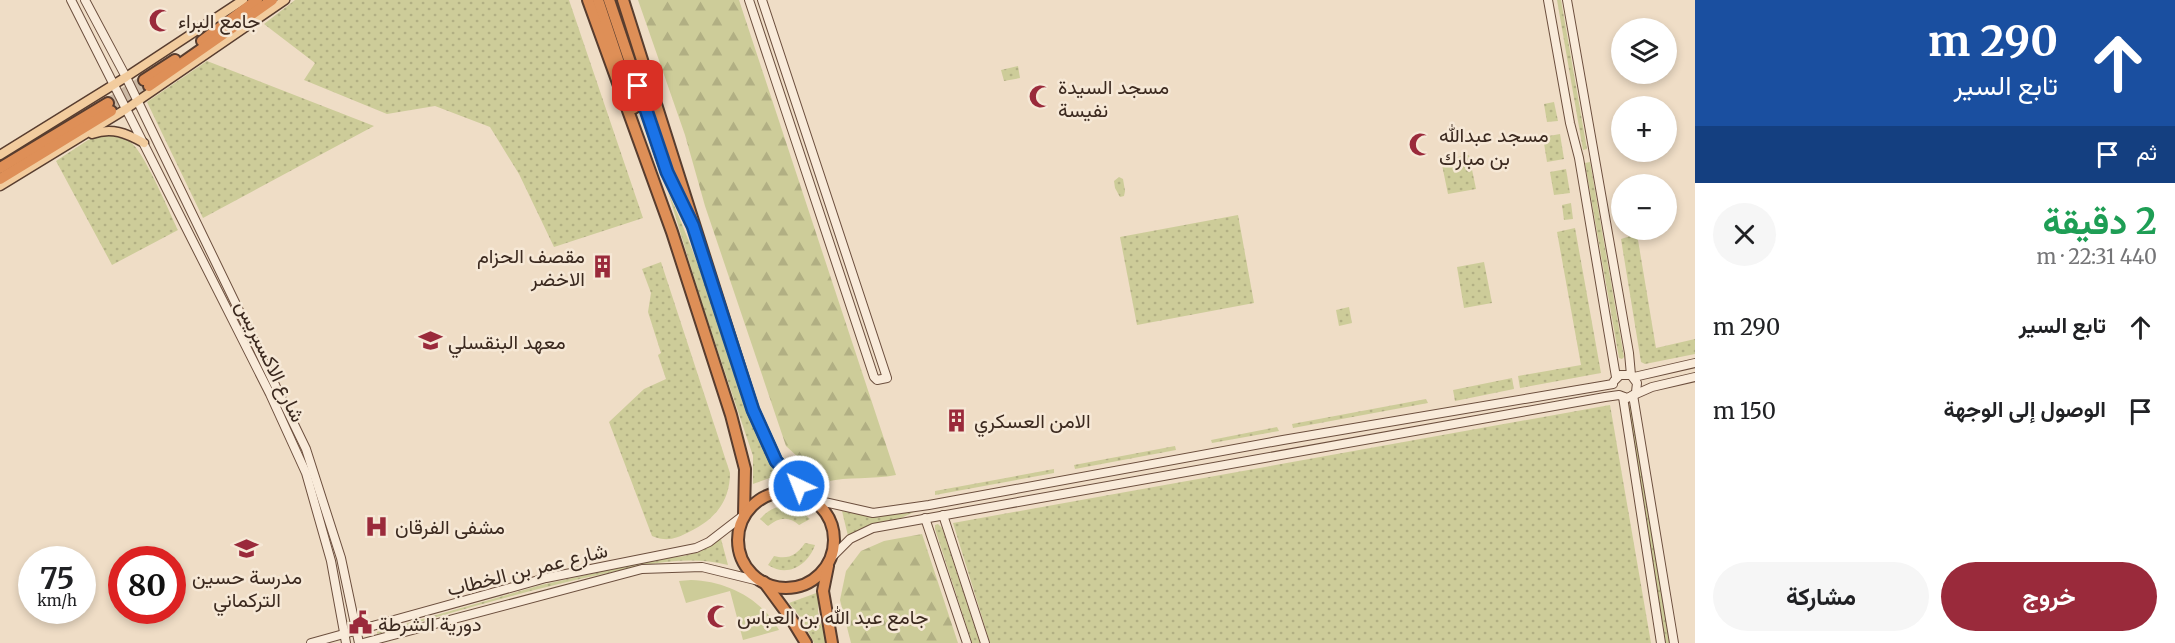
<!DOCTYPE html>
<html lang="ar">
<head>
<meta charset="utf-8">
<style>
	body { margin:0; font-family:Merriweather,Vazirmatn,serif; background:#f6f6f6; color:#202124; direction:rtl; height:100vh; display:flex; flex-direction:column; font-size:22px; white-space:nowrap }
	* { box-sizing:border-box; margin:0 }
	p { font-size:20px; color:#757577 }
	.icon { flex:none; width:33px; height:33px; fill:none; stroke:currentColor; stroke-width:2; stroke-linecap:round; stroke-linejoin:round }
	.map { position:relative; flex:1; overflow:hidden; direction:ltr }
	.details { display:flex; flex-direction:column; background:#fff; width:480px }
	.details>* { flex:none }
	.banner { background:#1a4fa0; color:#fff; overflow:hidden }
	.tools { position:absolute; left:1611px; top:18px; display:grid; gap:12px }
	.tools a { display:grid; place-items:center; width:66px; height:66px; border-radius:50%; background:#fff; box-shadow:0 3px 9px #0003; font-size:30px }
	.speed { position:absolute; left:18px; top:546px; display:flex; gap:12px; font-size:30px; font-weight:700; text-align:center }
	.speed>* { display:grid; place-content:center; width:78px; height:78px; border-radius:50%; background:#fff; box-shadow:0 3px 9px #0003; line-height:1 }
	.speed small { font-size:15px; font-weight:400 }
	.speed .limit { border:9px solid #d22; background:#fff; color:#111 }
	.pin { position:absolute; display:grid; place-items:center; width:51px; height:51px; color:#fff; margin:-26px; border-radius:12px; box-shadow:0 3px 9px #0006 }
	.me { position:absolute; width:66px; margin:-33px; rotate:317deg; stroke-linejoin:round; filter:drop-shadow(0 0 4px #0008) }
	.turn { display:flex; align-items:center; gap:21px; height:126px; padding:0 18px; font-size:27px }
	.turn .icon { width:78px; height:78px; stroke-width:2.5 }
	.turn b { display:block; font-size:42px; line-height:51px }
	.then { display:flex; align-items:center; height:57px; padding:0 18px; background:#0003; gap:12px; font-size:22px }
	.round { display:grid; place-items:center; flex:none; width:63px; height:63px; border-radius:32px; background:#f6f6f6 }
	.head { display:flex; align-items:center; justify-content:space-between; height:102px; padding:0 18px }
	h1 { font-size:36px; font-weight:700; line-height:45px; color:#1e9e55 }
	.primary-button { display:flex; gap:12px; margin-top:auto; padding:12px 18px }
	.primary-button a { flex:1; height:69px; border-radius:36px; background:#9a2a3b; color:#fff; font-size:24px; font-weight:700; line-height:69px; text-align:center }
	.primary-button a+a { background:#f6f6f6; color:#202124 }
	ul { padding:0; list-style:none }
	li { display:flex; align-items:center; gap:18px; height:84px; padding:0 18px }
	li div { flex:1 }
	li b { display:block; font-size:22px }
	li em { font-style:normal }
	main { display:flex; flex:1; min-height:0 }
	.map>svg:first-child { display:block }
	.grass { fill:url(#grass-dots) }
	.forest { fill:url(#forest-firs) }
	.garden { fill:#cdcc99 }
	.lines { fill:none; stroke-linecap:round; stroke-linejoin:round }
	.highway-tunnel { stroke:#cbb9a5; stroke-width:10; stroke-dasharray:10 5; stroke-linecap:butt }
	.secondary-casing { stroke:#6c4f3e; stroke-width:10 }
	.primary-casing { stroke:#583d2f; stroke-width:11 }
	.highway-casing { stroke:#583d2f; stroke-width:14 }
	.secondary { stroke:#f9ebda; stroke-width:8 }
	.primary { stroke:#f2cc9e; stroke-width:8 }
	.highway { stroke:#de8f57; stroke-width:10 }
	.route-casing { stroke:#114b97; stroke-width:15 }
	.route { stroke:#1a73e8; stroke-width:10 }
	.labels { text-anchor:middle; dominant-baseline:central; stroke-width:5; stroke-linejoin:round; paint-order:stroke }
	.poi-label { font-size:20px; fill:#3b291f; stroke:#f6e8d6; text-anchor:start }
	.street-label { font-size:20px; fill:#3b291f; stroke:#f6e8d6 }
</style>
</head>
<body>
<main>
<section class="details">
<div class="banner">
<div class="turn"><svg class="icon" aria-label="ahead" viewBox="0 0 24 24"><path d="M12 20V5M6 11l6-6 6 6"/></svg><div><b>290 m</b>تابع السير</div></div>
<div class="then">ثم<svg class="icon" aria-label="arrive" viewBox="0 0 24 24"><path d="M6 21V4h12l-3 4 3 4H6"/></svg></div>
</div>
<div class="head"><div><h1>2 دقيقة</h1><p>440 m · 22:31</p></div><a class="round"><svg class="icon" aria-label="close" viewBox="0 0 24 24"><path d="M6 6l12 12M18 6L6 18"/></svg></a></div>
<ul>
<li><svg class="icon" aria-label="ahead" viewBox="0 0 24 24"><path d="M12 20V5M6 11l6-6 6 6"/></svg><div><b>تابع السير</b></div><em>290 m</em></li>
<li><svg class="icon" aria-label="arrive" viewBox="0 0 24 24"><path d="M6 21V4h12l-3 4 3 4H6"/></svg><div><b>الوصول إلى الوجهة</b></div><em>150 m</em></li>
</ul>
<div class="primary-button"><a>خروج</a><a>مشاركة</a></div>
</section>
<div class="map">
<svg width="1695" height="643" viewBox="0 0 1695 643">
	<defs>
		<pattern id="grass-dots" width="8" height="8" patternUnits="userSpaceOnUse" patternTransform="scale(1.5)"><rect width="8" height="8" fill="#cdcc99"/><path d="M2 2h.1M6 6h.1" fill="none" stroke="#b1af83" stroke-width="1.8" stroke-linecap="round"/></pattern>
		<pattern id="forest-firs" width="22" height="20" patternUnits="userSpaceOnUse" patternTransform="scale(1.5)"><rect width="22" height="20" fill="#cdcc99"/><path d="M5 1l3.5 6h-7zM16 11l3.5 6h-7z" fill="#b1af83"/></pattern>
	</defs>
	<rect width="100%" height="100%" fill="#efddc6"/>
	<g class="grass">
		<polygon points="295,0 569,0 643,218 554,247 519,174 490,127 435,106 387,114 304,80 315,63 264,24"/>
		<polygon points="1557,0 1561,0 1587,149 1583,150"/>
		<polygon points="207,61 374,126 203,218 147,102"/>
		<polygon points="1018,66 1020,78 1004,81 1001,70"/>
		<polygon points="1554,102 1558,121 1547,122 1544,104"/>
		<path d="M 102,134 C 112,136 122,137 130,142 C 143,149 170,213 178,230 L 112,265 L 56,161 L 88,140 Z"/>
		<polygon points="1560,134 1564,159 1547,162 1543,137"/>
		<polygon points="1469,155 1476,189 1448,194 1441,160"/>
		<polygon points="1590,162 1624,357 1622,359 1619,358 1585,163"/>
		<polygon points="1566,169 1570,193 1554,195 1550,172"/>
		<polygon points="1119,177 1123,179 1125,191 1124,196 1120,197 1115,188 1114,181"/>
		<path d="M 668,192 C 704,271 728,354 757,436 L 764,451 L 781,474 L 753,484 L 753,456 L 702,304 Z"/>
		<polygon points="1571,203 1573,219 1564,220 1562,205"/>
		<polygon points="1238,215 1254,303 1137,325 1120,237"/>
		<polygon points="1575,228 1601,373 1520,388 1518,376 1581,365 1557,232"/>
		<polygon points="1637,234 1656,348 1695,339 1695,354 1645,364 1641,362 1621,239"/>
		<path d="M 661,262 L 730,473 C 730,502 714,520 689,532 C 675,539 667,542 652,536 L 609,422 L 644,389 L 666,379 L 658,355 L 661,353 L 648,312 L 651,293 L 642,269 Z"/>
		<polygon points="1484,262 1492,303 1464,308 1457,267"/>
		<polygon points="1349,307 1352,323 1339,326 1336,310"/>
		<polygon points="1512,378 1514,389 1455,401 1453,390"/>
		<polygon points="1426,399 1428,403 1293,428 1292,424"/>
		<polygon points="1610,405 1651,643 990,643 953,523"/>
		<polygon points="1631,405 1672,643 1666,643 1625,406"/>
		<polygon points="1277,427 1279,431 1212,443 1211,440"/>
		<polygon points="1175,446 1176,450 1075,469 1074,465"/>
		<polygon points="1054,469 1054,473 935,495 935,491"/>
		<path d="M 784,506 L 801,511 L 810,519 L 799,525 C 789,516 779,517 768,526 L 760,519 C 767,511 774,507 784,506 Z"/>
		<path d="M 842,511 C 871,517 886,517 916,511 L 901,518 L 871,524 L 848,536 Z"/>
		<polygon points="938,524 942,528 980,643 972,643 935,529 935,525"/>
		<path d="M 721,539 L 728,565 C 684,554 642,566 598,575 C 523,591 451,613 377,634 L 377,632 L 541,585 L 654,560 L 684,556 L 699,552 Z"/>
		<path d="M 805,543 L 815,545 C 808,565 788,578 768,565 L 774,556 C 788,560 797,555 805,543 Z"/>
		<polygon points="819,592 818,612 827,643 814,643 801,618 789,603"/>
	</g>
	<g class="forest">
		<path d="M 638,0 L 739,0 L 896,475 C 872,480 849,476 825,482 L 786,446 L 705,206 L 685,135 Z"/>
		<polygon points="922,534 958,643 851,643 840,600 846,571 861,551 884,541"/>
	</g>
	<path class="garden" d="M 691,580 C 726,581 761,598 779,630 L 743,640 L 730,591 L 686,603 L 679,581 Z"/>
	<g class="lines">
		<g class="highway-tunnel">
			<polyline points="108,103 144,80"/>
			<polyline points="111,111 149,86"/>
		</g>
		<defs>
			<g id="secondary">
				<polyline points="71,0 270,394 306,473 331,561 346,643"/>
				<polyline points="85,0 126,77 306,449 341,558 359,643"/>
				<polyline points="749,0 874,377 877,380 887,378 762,0"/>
				<polyline points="1548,0 1570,123 1579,158 1616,377"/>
				<polyline points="1567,0 1629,353 1631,375"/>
				<polyline points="1634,377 1695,363"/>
				<polyline points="1614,381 1620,375 1631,375 1637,383 1636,392"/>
				<polyline points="1633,395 1674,643"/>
				<polyline points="1623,397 1661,643"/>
				<polyline points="811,499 873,513 929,505 1283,440 1613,384"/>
				<polyline points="943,515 985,643"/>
				<polyline points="925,518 967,643"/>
				<polyline points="829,560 850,539 873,528 1605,397 1619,395 1627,398 1652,387 1695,377"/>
				<polyline points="311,643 546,578 696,548 709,542 744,515"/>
				<polyline points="363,643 642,569 702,567 763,582"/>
			</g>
			<g id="primary">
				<path d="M 92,134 C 112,127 126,133 144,143"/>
				<polyline points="0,155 126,77 243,0"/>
				<polyline points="0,186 126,109 285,0"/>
			</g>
			<g id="highway">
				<polyline points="588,0 672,232 731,415 745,469 744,515"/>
				<polyline points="598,0 634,108"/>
				<polyline points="609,0 667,172 678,193"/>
				<polyline points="623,0 753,410 776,461 811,499"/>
				<polyline points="202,41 257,0"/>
				<polyline points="144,80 175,60"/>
				<polyline points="149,86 272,0"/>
				<polyline points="0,168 108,103"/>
				<polyline points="0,179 111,111"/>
				<circle cx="786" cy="540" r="48"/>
				<polyline points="828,566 823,591 832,643"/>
				<polyline points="764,582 792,620 806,643"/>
			</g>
		</defs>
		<use href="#secondary" class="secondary-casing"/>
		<use href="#primary" class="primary-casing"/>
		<use href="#highway" class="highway-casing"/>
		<use href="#secondary" class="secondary"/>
		<use href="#primary" class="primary"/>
		<use href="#highway" class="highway"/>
	</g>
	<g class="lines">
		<defs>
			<polyline id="route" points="638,86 667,172 693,226 753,410 776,461 799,486"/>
		</defs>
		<use href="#route" class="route-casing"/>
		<use href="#route" class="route"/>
	</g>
	<defs>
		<symbol id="mosque-bare" viewBox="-9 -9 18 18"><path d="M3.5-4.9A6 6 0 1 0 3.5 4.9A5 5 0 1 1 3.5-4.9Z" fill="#9a2a3b" stroke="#f6e8d6" stroke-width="2.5" paint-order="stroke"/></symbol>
		<symbol id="building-bare" viewBox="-9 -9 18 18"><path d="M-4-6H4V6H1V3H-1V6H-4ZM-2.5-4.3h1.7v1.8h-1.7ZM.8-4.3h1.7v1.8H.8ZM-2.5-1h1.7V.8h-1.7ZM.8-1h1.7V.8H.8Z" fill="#9a2a3b" stroke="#f6e8d6" stroke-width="2.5" paint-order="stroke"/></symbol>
		<symbol id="school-bare" viewBox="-9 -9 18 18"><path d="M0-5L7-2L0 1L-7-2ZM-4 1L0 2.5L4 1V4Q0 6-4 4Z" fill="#9a2a3b" stroke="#f6e8d6" stroke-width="2.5" paint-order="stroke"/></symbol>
		<symbol id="hospital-bare" viewBox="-9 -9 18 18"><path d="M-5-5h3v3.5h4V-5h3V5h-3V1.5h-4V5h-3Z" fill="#9a2a3b" stroke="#f6e8d6" stroke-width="2.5" paint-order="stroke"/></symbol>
		<symbol id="civic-bare" viewBox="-9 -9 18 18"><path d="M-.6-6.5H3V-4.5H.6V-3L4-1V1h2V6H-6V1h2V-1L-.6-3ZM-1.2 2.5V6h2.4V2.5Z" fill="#9a2a3b" stroke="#f6e8d6" stroke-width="2.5" paint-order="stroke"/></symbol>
	</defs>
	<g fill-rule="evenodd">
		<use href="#mosque-bare" x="144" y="4" width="33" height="33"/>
		<use href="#mosque-bare" x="1024" y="80" width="33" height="33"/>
		<use href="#mosque-bare" x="1404" y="128" width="33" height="33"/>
		<use href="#building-bare" x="586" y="250" width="33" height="33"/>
		<use href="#school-bare" x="414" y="324" width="33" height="33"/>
		<use href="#building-bare" x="940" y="404" width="33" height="33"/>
		<use href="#hospital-bare" x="360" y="510" width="33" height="33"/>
		<use href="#school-bare" x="230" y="532" width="33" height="33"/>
		<use href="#mosque-bare" x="702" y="600" width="33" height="33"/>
		<use href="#civic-bare" x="344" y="606" width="33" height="33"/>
	</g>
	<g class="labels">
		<g class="poi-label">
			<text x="178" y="20">جامع البراء</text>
			<text x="1058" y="86">مسجد السيدة<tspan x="1058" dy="23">نفيسة</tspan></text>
			<text x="1439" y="134">مسجد عبدالله<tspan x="1439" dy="23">بن مبارك</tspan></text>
			<text x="585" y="255" text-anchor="end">مقصف الحزام<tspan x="585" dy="23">الاخضر</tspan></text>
			<text x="448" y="341">معهد البنقسلي</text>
			<text x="974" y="420">الامن العسكري</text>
			<text x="395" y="526">مشفى الفرقان</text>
			<text x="247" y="576" text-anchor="middle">مدرسة حسين<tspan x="247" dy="23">التركماني</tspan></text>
			<text x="737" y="616">جامع عبد الله بن العباس</text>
			<text x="378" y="623">دورية الشرطة</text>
		</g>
		<g class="street-label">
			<text transform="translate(271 361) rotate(64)">شارع الاكسبريس</text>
			<text transform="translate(527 569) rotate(-14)">شارع عمر بن الخطاب</text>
		</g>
	</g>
</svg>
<div class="tools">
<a><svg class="icon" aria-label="layers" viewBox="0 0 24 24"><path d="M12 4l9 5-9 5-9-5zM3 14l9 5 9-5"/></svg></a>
<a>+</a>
<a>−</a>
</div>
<div class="speed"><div>75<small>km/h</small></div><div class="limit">80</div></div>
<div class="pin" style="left:638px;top:86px;background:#d93025"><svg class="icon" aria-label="arrive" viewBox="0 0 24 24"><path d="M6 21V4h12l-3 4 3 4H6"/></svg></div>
<svg class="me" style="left:799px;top:486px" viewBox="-20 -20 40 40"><circle r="17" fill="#1a73e8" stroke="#fff" stroke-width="3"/><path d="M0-11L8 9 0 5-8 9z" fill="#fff"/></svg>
</div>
</main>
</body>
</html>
